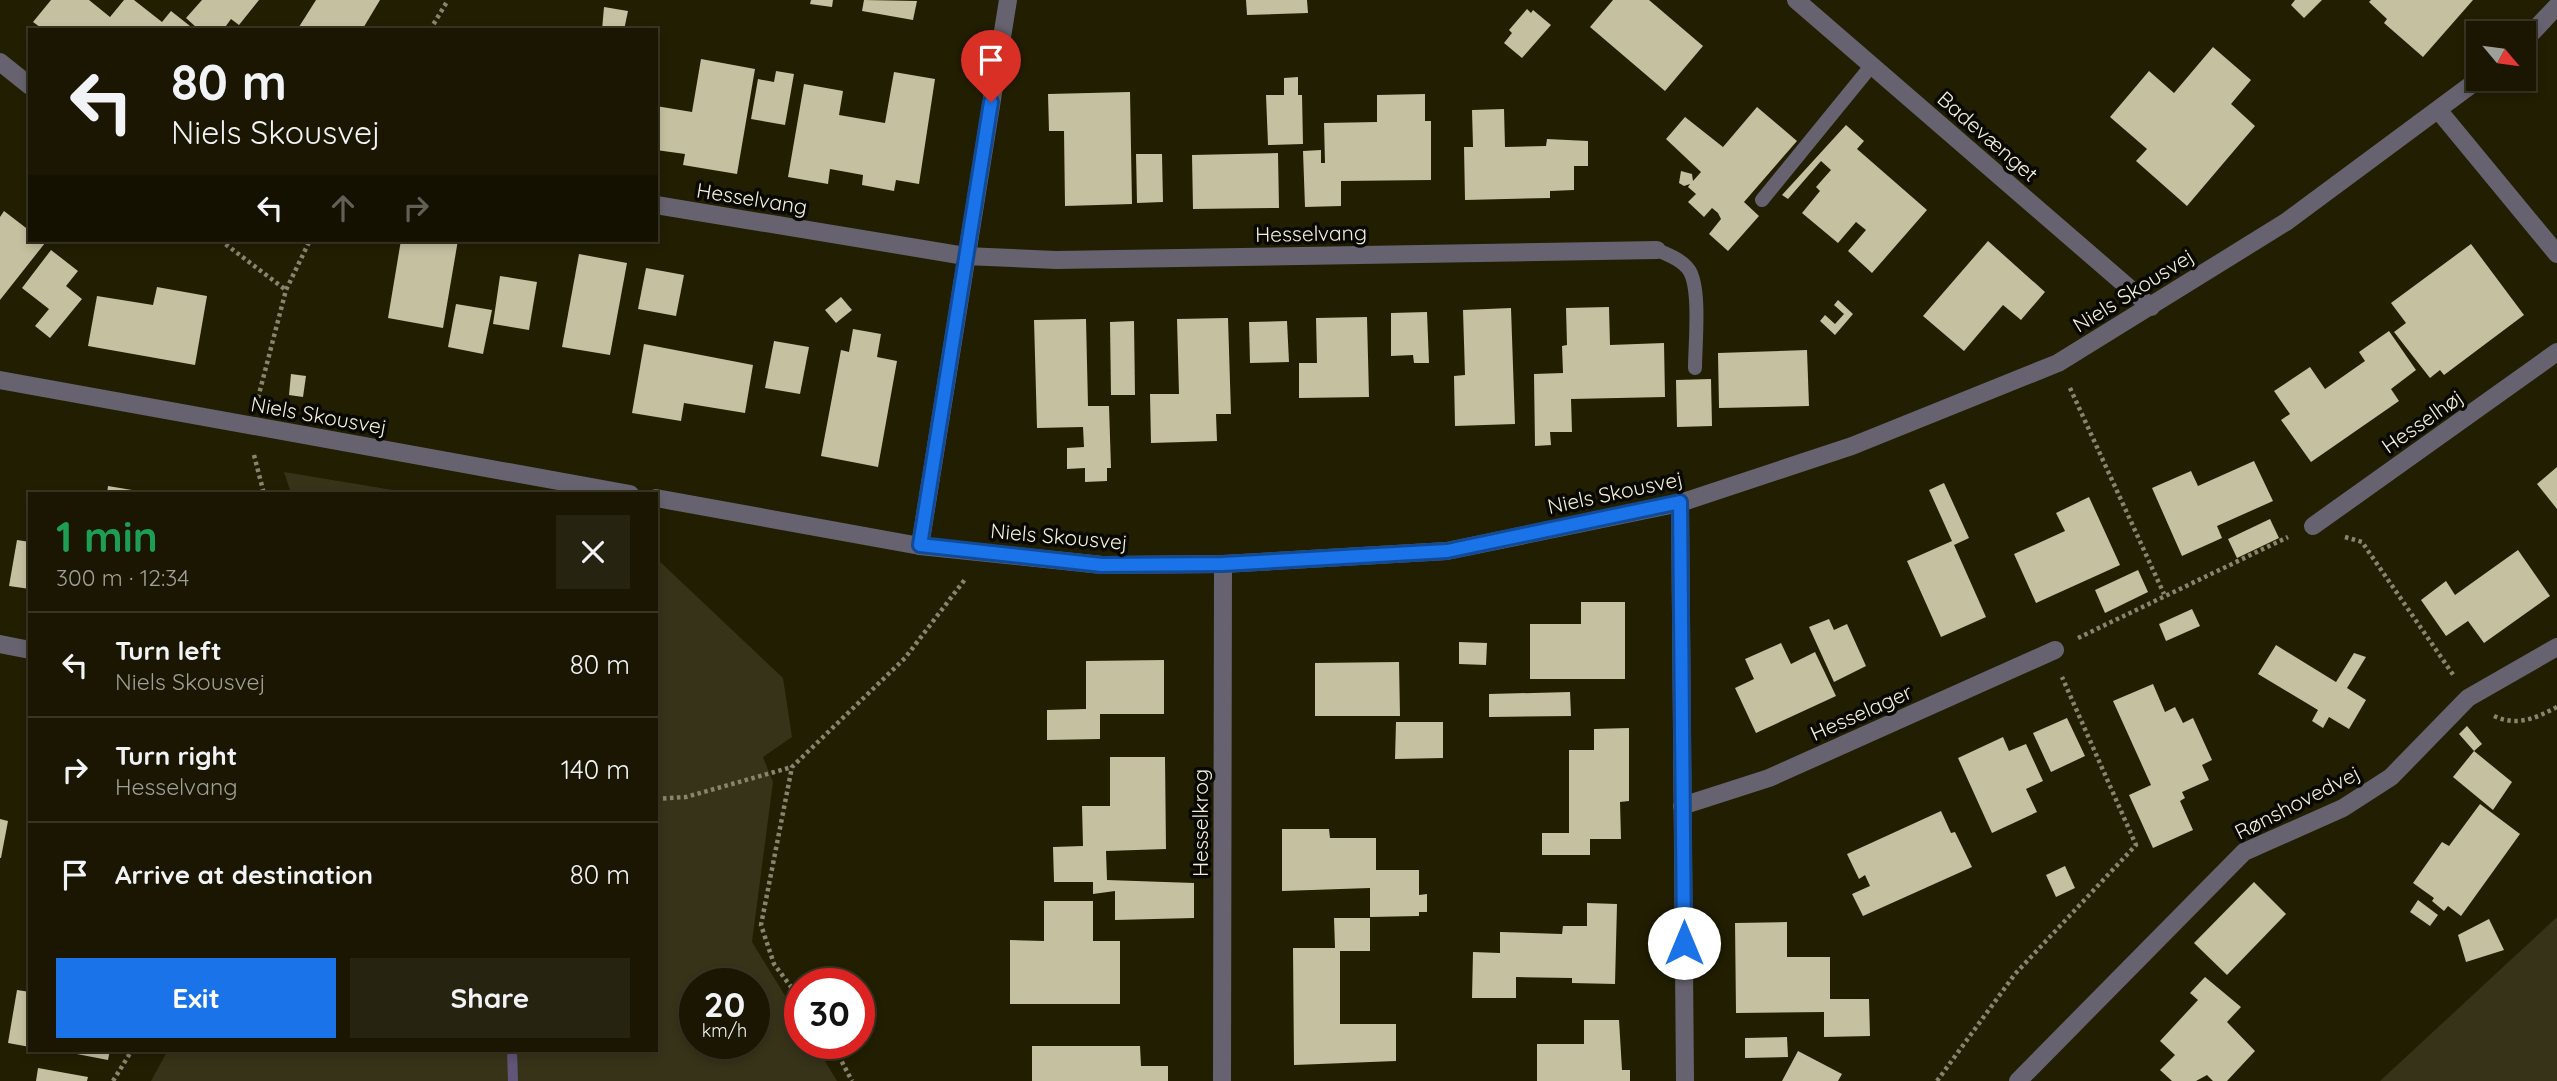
<!DOCTYPE html>
<html lang="en">
<head>
<meta charset="utf-8">
<style>
	body { margin:0; font-family:Quicksand,sans-serif; background:#272311; color:#f1f3f6; height:100vh; display:flex; flex-direction:column; font-size:26px; white-space:nowrap }
	* { box-sizing:border-box; margin:0 }
	p { font-size:23px; color:#9f9f99 }
	.icon { flex:none; width:38px; height:38px; fill:none; stroke:currentColor; stroke-width:2; stroke-linecap:round; stroke-linejoin:round }
	.map { position:relative; flex:1; overflow:hidden }
	.sheet { position:absolute; left:28px; top:492px; width:630px; height:560px; display:flex; flex-direction:column; background:#1a1602; border-radius:0px; box-shadow:0 4px 10px #0003,0 0 0 2px #383524 }
	.sheet>* { flex:none }
	.banner { position:absolute; left:28px; top:28px; width:630px; height:214px; border-radius:0px; box-shadow:0 4px 10px #0003,0 0 0 2px #383524; background:#1a1602; color:#f1f3f6; overflow:hidden }
	.needle { width:46px; rotate:119deg }
	.buttons { position:absolute; left:2466px; top:21px; display:grid; gap:14px }
	.buttons a { display:grid; place-items:center; width:70px; height:70px; border-radius:0px; background:#1a1602; box-shadow:0 4px 10px #0003,0 0 0 2px #383524; font-size:35px }
	.speed { position:absolute; left:679px; top:968px; display:flex; gap:14px; font-size:35px; font-weight:700; text-align:center }
	.speed>* { display:grid; place-content:center; width:91px; height:91px; border-radius:50%; background:#1a1602; box-shadow:0 4px 10px #0003,0 0 0 2px #383524; line-height:1 }
	.speed small { font-size:18px; font-weight:400 }
	.speed .limit { border:10px solid #d22; background:#fff; color:#111 }
	.pin { position:absolute; display:grid; place-items:center; width:60px; height:60px; color:#fff; margin:-72px -30px; border-radius:50% 50% 50% 0; rotate:-45deg; box-shadow:0 0 7px #0007 }
	.pin .icon { rotate:45deg }
	.me { position:absolute; width:77px; margin:-38px; rotate:0deg; stroke-linejoin:round; filter:drop-shadow(0 0 5px #0008) }
	.turn { display:flex; align-items:center; gap:24px; height:147px; padding:0 28px; font-size:32px }
	.turn .icon { width:91px; height:91px; stroke-width:2.5 }
	.turn b { display:block; font-size:49px; line-height:60px }
	.lanes { display:flex; align-items:center; height:66px; padding:0 28px; background:#0003; justify-content:center; gap:35px; direction:ltr }
	.lanes .off { opacity:.35 }
	.round { display:grid; place-items:center; flex:none; width:74px; height:74px; border-radius:0px; background:#272311 }
	.headline { display:flex; align-items:center; justify-content:space-between; height:119px; padding:0 28px }
	h1 { font-size:42px; font-weight:700; line-height:52px; color:#1e9e55 }
	.cta { display:flex; gap:14px; margin-top:auto; padding:14px 28px }
	.cta a { flex:1; height:80px; border-radius:0px; background:#1a73e8; color:#fff; font-size:28px; font-weight:700; line-height:80px; text-align:center }
	.cta a+a { background:#272311; color:#f1f3f6 }
	ul { padding:0; list-style:none }
	li { display:flex; align-items:center; gap:21px; height:105px; padding:0 28px; border-top:2px solid #383524 }
	li div { flex:1 }
	li b { display:block; font-size:26px }
	li em { font-style:normal }
	.map>svg:first-child { display:block }
	.green { fill:#373319; fill-rule:evenodd }
	.lines { fill:none; stroke-linecap:round; stroke-linejoin:round }
	.stream { stroke:#615578; stroke-width:10 }
	.building { fill:#c5c09f }
	.path { stroke:#88856e; stroke-width:4.5; stroke-dasharray:3.5 3.5; stroke-linecap:butt }
	.lane { stroke:#66626f; stroke-width:14 }
	.street { stroke:#66626f; stroke-width:18 }
	.route-casing { stroke:#114b97; stroke-width:18 }
	.route { stroke:#1a73e8; stroke-width:12 }
	.labels { text-anchor:middle; dominant-baseline:central; stroke-width:7; stroke-linejoin:round; paint-order:stroke }
	.street-label { font-size:21px; fill:#f0eedd; stroke:#090801 }
</style>
</head>
<body>
<div class="map">
<svg width="2557" height="1081" viewBox="0 0 2557 1081">
	<rect width="100%" height="100%" fill="#221e02"/>
	<g class="green">
		<polygon points="284,472 411,493 291,493"/>
		<path d="M 656,558 L 783,678 L 792,737 L 763,757 L 773,782 L 752,942 L 800,1020 L 800,1043 L 814,1043 L 837,1081 L 151,1081 L 168,1050 L 656,1050 ZM 695,984 L 754,984 L 754,1043 L 695,1043 Z"/>
		<polygon points="2557,917 2557,1081 2380,1081"/>
	</g>
	<g class="lines">
		<polyline class="stream" points="512,1050 513,1081"/>
	</g>
	<g class="building">
		<polygon points="51,0 89,0 110,17 124,0 134,0 162,22 171,11 190,26 188,30 44,30 33,22"/>
		<polygon points="202,0 259,0 239,25 231,19 223,30 196,30 197,28 186,18"/>
		<polygon points="316,0 380,0 362,30 297,30"/>
		<polygon points="811,0 833,0 832,7 810,4"/>
		<polygon points="864,0 917,1 913,20 862,11"/>
		<polygon points="1246,0 1307,0 1308,13 1247,15"/>
		<polygon points="1613,0 1649,0 1703,46 1665,91 1590,27"/>
		<polygon points="2295,0 2322,0 2304,18 2291,5"/>
		<polygon points="2371,0 2473,0 2423,57 2384,23 2387,19 2369,2"/>
		<polygon points="604,7 628,11 624,30 602,30"/>
		<polygon points="1527,9 1531,13 1533,10 1551,25 1522,58 1504,43 1512,33 1509,30"/>
		<polygon points="2213,47 2251,80 2231,104 2255,126 2187,206 2136,161 2147,149 2110,117 2149,71 2174,93"/>
		<polygon points="701,59 755,69 737,174 683,165 685,154 656,150 656,106 692,112"/>
		<polygon points="776,71 794,74 785,125 751,119 758,79 774,82"/>
		<polygon points="894,72 935,79 919,184 896,180 894,191 862,185 863,175 830,169 828,184 788,177 804,84 843,91 839,115 885,123"/>
		<polygon points="1298,77 1298,95 1302,95 1303,144 1268,145 1266,95 1284,95 1284,78"/>
		<polygon points="1130,92 1132,204 1065,206 1064,131 1049,131 1048,94"/>
		<polygon points="1425,94 1425,121 1431,121 1431,180 1341,181 1341,206 1305,207 1303,151 1321,150 1321,163 1325,163 1324,123 1377,122 1377,95"/>
		<polygon points="1757,107 1797,141 1744,202 1759,216 1728,251 1709,234 1721,219 1718,213 1712,208 1704,217 1688,202 1696,194 1688,187 1690,184 1684,186 1679,183 1681,171 1692,174 1693,181 1701,172 1666,139 1685,117 1723,147"/>
		<polygon points="1504,109 1505,147 1546,146 1547,139 1588,141 1588,166 1574,166 1574,190 1550,191 1550,198 1465,200 1464,147 1473,147 1472,110"/>
		<polygon points="1846,125 1864,141 1857,149 1927,210 1872,273 1848,251 1866,230 1856,222 1838,243 1802,213 1820,191 1816,187 1831,170 1821,161 1788,199 1782,195"/>
		<polygon points="1278,153 1279,208 1193,209 1192,155"/>
		<polygon points="1136,154 1162,154 1163,202 1137,203"/>
		<polygon points="4,211 30,231 30,240 45,243 0,300 0,217"/>
		<polygon points="401,240 458,240 443,328 388,318"/>
		<polygon points="1988,241 2045,292 2021,320 2003,305 1964,351 1923,316"/>
		<polygon points="2471,244 2524,315 2444,375 2440,370 2430,378 2394,332 2406,323 2391,303"/>
		<polygon points="51,250 78,271 66,286 82,299 50,338 35,326 49,309 22,288"/>
		<polygon points="579,254 627,263 610,355 562,347"/>
		<polygon points="646,268 684,275 676,316 638,309"/>
		<polygon points="500,276 537,282 529,330 493,324"/>
		<polygon points="157,287 207,296 195,365 88,346 97,296 153,305"/>
		<polygon points="841,297 852,310 836,323 825,310"/>
		<polygon points="1838,300 1853,314 1835,335 1820,321 1825,315 1835,324 1844,314 1834,305"/>
		<polygon points="456,304 492,310 483,354 448,347"/>
		<polygon points="1609,307 1610,345 1664,343 1665,397 1571,399 1572,432 1550,432 1551,445 1535,446 1534,374 1563,373 1562,346 1567,345 1566,308"/>
		<polygon points="1511,308 1515,424 1455,426 1454,376 1465,375 1463,310"/>
		<polygon points="1427,312 1429,363 1414,363 1413,355 1391,356 1391,313"/>
		<polygon points="1367,317 1369,397 1299,398 1299,363 1317,363 1316,318"/>
		<polygon points="1228,318 1231,414 1216,414 1217,441 1151,443 1150,394 1179,394 1177,319"/>
		<polygon points="1086,319 1088,406 1109,406 1111,468 1107,468 1107,481 1085,482 1085,468 1067,469 1067,448 1084,447 1083,427 1037,428 1034,320"/>
		<polygon points="1134,321 1135,395 1111,395 1110,322"/>
		<polygon points="1287,321 1289,362 1250,363 1249,322"/>
		<polygon points="853,329 881,334 877,357 897,361 878,467 821,456 841,350 849,352"/>
		<polygon points="2389,331 2416,370 2391,389 2399,401 2311,462 2281,420 2290,414 2274,391 2310,367 2325,389 2365,361 2359,352"/>
		<polygon points="774,341 809,347 800,394 765,388"/>
		<polygon points="644,344 753,365 745,413 684,403 681,421 632,413"/>
		<polygon points="1807,350 1809,406 1719,408 1718,353"/>
		<polygon points="291,374 306,376 303,397 289,395"/>
		<polygon points="1711,379 1712,426 1677,427 1676,380"/>
		<polygon points="2254,461 2273,501 2217,526 2222,538 2182,556 2152,488 2191,471 2198,486"/>
		<polygon points="2557,467 2557,509 2537,484"/>
		<polygon points="1944,483 1969,538 1954,545 1986,617 1941,637 1907,561 1952,541 1929,490"/>
		<polygon points="108,486 144,492 144,494 107,494"/>
		<polygon points="2089,497 2120,565 2036,603 2014,554 2065,531 2056,513"/>
		<polygon points="2270,519 2279,538 2237,558 2228,539"/>
		<polygon points="17,540 30,542 30,589 9,586"/>
		<polygon points="2518,550 2550,596 2484,643 2468,621 2446,636 2421,600 2446,581 2455,595"/>
		<polygon points="2138,570 2148,592 2105,613 2095,590"/>
		<polygon points="1581,602 1625,602 1625,679 1530,679 1530,624 1581,624"/>
		<polygon points="2192,609 2200,626 2166,641 2159,624"/>
		<polygon points="1829,619 1834,630 1847,624 1866,666 1834,682 1809,627"/>
		<polygon points="1459,642 1487,643 1486,665 1459,664"/>
		<polygon points="1781,643 1791,664 1815,652 1836,696 1756,733 1735,688 1754,679 1745,659"/>
		<polygon points="2276,645 2336,682 2354,653 2366,657 2347,688 2366,700 2349,729 2329,717 2323,728 2312,721 2318,710 2258,674"/>
		<polygon points="1164,660 1164,714 1100,714 1100,739 1047,740 1047,710 1086,709 1086,661"/>
		<polygon points="1399,662 1400,716 1315,716 1315,663"/>
		<polygon points="2153,684 2165,712 2175,707 2183,723 2193,718 2212,760 2202,765 2209,780 2182,792 2185,798 2180,801 2193,830 2153,848 2129,795 2151,785 2113,701"/>
		<polygon points="1570,692 1571,716 1489,717 1489,694"/>
		<polygon points="2067,718 2085,756 2051,772 2033,733"/>
		<polygon points="1396,722 1443,722 1443,758 1395,759"/>
		<polygon points="2467,726 2482,744 2474,751 2512,782 2493,810 2453,777 2474,751 2459,734"/>
		<polygon points="1629,728 1629,801 1620,802 1621,839 1590,839 1590,855 1542,855 1542,833 1569,833 1569,750 1594,750 1594,729"/>
		<polygon points="2003,737 2009,751 2026,744 2043,781 2026,789 2037,812 1992,833 1958,758"/>
		<polygon points="1110,757 1165,757 1166,849 1106,851 1107,880 1194,883 1194,918 1115,920 1115,891 1093,894 1093,882 1054,882 1053,847 1083,846 1082,806 1110,806"/>
		<polygon points="2480,804 2520,834 2461,916 2448,906 2444,911 2432,901 2434,898 2413,883 2442,842 2449,846"/>
		<polygon points="1941,811 1951,833 1955,832 1972,867 1863,916 1852,894 1870,886 1865,875 1859,879 1847,854"/>
		<polygon points="0,819 8,821 1,858 0,858"/>
		<polygon points="1282,829 1329,829 1330,838 1376,838 1376,870 1419,870 1419,895 1427,894 1427,912 1419,912 1419,916 1370,917 1370,888 1282,891"/>
		<polygon points="2065,866 2075,888 2056,897 2046,875"/>
		<polygon points="2254,882 2286,914 2227,975 2194,943"/>
		<polygon points="2418,900 2438,915 2430,926 2410,912"/>
		<polygon points="1044,901 1093,901 1093,941 1120,941 1120,1004 1010,1004 1010,940 1044,941"/>
		<polygon points="1587,903 1617,904 1615,984 1572,983 1572,978 1516,977 1516,998 1472,998 1473,952 1500,953 1500,932 1562,934 1563,926 1587,926"/>
		<polygon points="1334,918 1370,918 1370,951 1340,951 1340,1024 1396,1024 1396,1061 1294,1065 1293,948 1335,948"/>
		<polygon points="2489,919 2504,950 2466,962 2458,935"/>
		<polygon points="1787,922 1787,957 1830,957 1830,999 1869,999 1870,1036 1824,1037 1824,1012 1736,1013 1735,923"/>
		<polygon points="2205,977 2241,1007 2227,1022 2255,1051 2227,1081 2213,1081 2207,1075 2196,1081 2172,1081 2160,1070 2175,1055 2160,1041 2198,1000 2190,993"/>
		<polygon points="17,990 30,992 30,1047 8,1043"/>
		<polygon points="1584,1020 1619,1020 1622,1070 1630,1070 1630,1081 1537,1081 1537,1044 1584,1044"/>
		<polygon points="1787,1037 1788,1057 1745,1058 1745,1038"/>
		<polygon points="1032,1046 1140,1046 1141,1066 1168,1066 1168,1081 1032,1081"/>
		<polygon points="56,1050 110,1050 108,1060"/>
		<polygon points="1798,1051 1842,1074 1838,1081 1782,1081"/>
		<polygon points="38,1068 88,1077 87,1081 36,1081"/>
	</g>
	<g class="lines">
		<g class="path">
			<polyline points="430,30 448,0"/>
			<polyline points="220,240 286,290"/>
			<polyline points="2070,388 2164,594"/>
			<polyline points="258,398 286,290 310,240"/>
			<polyline points="254,455 264,494"/>
			<polyline points="2345,537 2362,542 2454,676"/>
			<polyline points="2078,638 2288,537"/>
			<path d="M 2494,716 C 2517,727 2536,718 2557,707"/>
			<polyline points="656,799 686,797 792,767"/>
			<polyline points="800,999 774,964 761,925 792,767 905,658 966,578"/>
			<polyline points="832,1043 852,1081"/>
			<polyline points="113,1081 132,1050"/>
			<polyline points="1937,1081 2015,974 2136,845 2062,677"/>
		</g>
		<g class="lane">
			<polyline points="1762,200 1872,65"/>
			<path d="M 1657,250 C 1669,255 1682,260 1689,270 C 1701,288 1695,345 1695,368"/>
		</g>
		<g class="street">
			<polyline points="1796,0 2151,307"/>
			<polyline points="2524,41 2557,6"/>
			<polyline points="0,62 30,86"/>
			<polyline points="2439,111 2557,254"/>
			<polyline points="656,205 965,256 1056,260 1657,250"/>
			<polyline points="0,380 630,494"/>
			<polyline points="656,498 920,546 1102,565 1223,564 1447,551 1680,503 1852,446 2058,363 2286,222 2479,79"/>
			<polyline points="1680,503 1685,1081"/>
			<polyline points="2313,526 2557,352"/>
			<polyline points="920,546 1008,0"/>
			<polyline points="0,644 30,650"/>
			<polyline points="1682,806 1769,778 2055,650"/>
			<polyline points="1222,1081 1223,564"/>
			<polyline points="2018,1081 2244,852 2343,808 2391,777 2468,698 2557,647"/>
		</g>
	</g>
	<g class="lines">
		<defs>
			<polyline id="route" points="991,102 920,545 1102,565 1223,564 1447,551 1680,502 1684,943"/>
		</defs>
		<use href="#route" class="route-casing"/>
		<use href="#route" class="route"/>
	</g>
	<g class="labels">
		<g class="street-label">
			<text transform="translate(1988 136) rotate(41)">Badevænget</text>
			<text transform="translate(752 198) rotate(9)">Hesselvang</text>
			<text transform="translate(1311 233) rotate(-1)">Hesselvang</text>
			<text transform="translate(2133 290) rotate(-32)">Niels Skousvej</text>
			<text transform="translate(319 415) rotate(10)">Niels Skousvej</text>
			<text transform="translate(2422 421) rotate(-35)">Hesselhøj</text>
			<text transform="translate(1615 492) rotate(-12)">Niels Skousvej</text>
			<text transform="translate(1059 536) rotate(5)">Niels Skousvej</text>
			<text transform="translate(1861 712) rotate(-24)">Hesselager</text>
			<text transform="translate(2297 802) rotate(-27)">Rønshovedvej</text>
			<text transform="translate(1200 823) rotate(-90)">Hesselkrog</text>
		</g>
	</g>
</svg>
<div class="buttons">
<a><svg class="needle" viewBox="-14 -14 28 28"><path d="M0-13l5 13h-10z" fill="#e53935"/><path d="M0 13l5-13h-10z" fill="#9f9f99"/></svg></a>
</div>
<div class="speed"><div>20<small>km/h</small></div><div class="limit">30</div></div>
<div class="pin" style="left:991px;top:102px;background:#d93025"><svg class="icon" aria-label="arrive" viewBox="0 0 24 24"><path d="M6 21V4h12l-3 4 3 4H6"/></svg></div>
<svg class="me" style="left:1684px;top:943px" viewBox="-20 -20 40 40"><circle r="19" fill="#fff"/><path d="M0-13L10 11 0 6-10 11z" fill="#1a73e8"/></svg>
<div class="banner">
<div class="turn"><svg class="icon" aria-label="left" viewBox="0 0 24 24"><path d="M17 20v-9H6M10 6l-5 5 5 5"/></svg><div><b>80 m</b>Niels Skousvej</div></div>
<div class="lanes"><svg class="icon" aria-label="left" viewBox="0 0 24 24"><path d="M17 20v-9H6M10 6l-5 5 5 5"/></svg><svg class="icon off" aria-label="ahead" viewBox="0 0 24 24"><path d="M12 20V5M6 11l6-6 6 6"/></svg><svg class="icon off" aria-label="right" viewBox="0 0 24 24"><path d="M7 20v-9h11M14 6l5 5-5 5"/></svg></div>
</div>
<section class="sheet">
<div class="headline"><div><h1>1 min</h1><p>300 m · 12:34</p></div><a class="round"><svg class="icon" aria-label="close" viewBox="0 0 24 24"><path d="M6 6l12 12M18 6L6 18"/></svg></a></div>
<ul>
<li><svg class="icon" aria-label="left" viewBox="0 0 24 24"><path d="M17 20v-9H6M10 6l-5 5 5 5"/></svg><div><b>Turn left</b><p>Niels Skousvej</p></div><em>80 m</em></li>
<li><svg class="icon" aria-label="right" viewBox="0 0 24 24"><path d="M7 20v-9h11M14 6l5 5-5 5"/></svg><div><b>Turn right</b><p>Hesselvang</p></div><em>140 m</em></li>
<li><svg class="icon" aria-label="arrive" viewBox="0 0 24 24"><path d="M6 21V4h12l-3 4 3 4H6"/></svg><div><b>Arrive at destination</b></div><em>80 m</em></li>
</ul>
<div class="cta"><a>Exit</a><a>Share</a></div>
</section>
</div>
</body>
</html>
